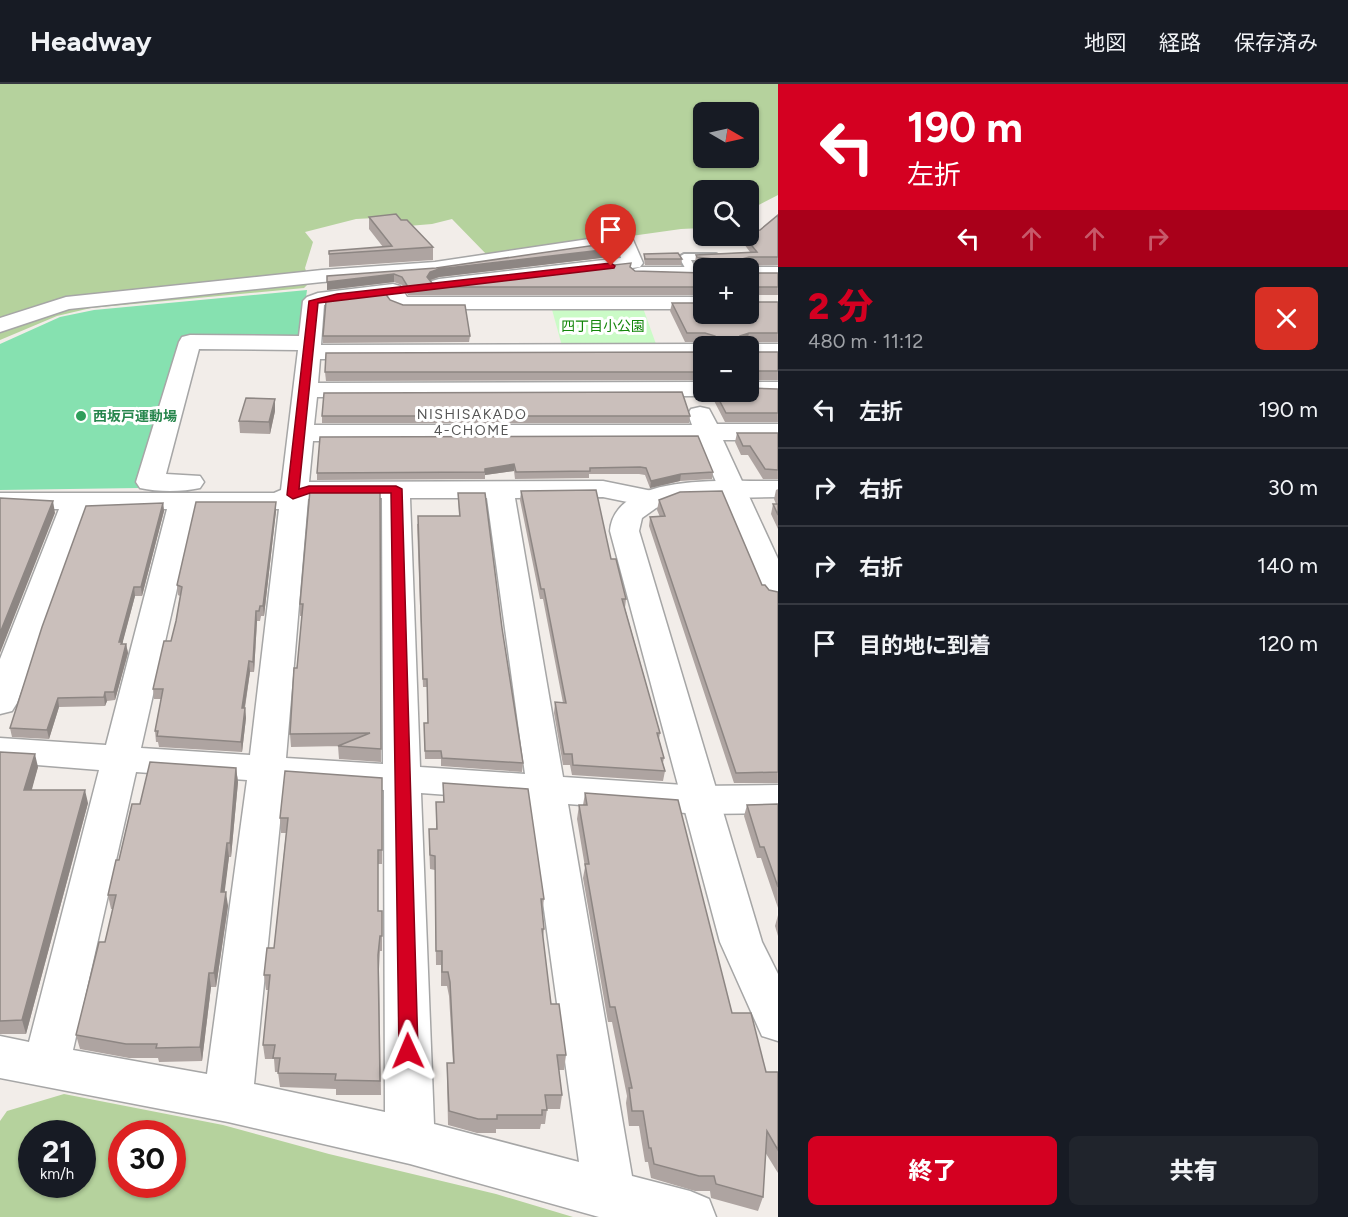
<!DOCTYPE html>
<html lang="ja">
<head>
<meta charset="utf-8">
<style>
	body { margin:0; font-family:Figtree,"Noto Sans JP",sans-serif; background:#20242c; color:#f1f3f6; height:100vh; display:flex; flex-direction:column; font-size:22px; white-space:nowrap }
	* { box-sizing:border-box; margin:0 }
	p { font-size:20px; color:#9ea1a6 }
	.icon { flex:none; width:33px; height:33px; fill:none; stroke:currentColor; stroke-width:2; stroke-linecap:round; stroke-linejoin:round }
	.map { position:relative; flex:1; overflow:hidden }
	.panel { display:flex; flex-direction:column; background:#171b24; width:570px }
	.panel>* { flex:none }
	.guide { background:#d40021; color:#fff; overflow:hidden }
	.needle { width:39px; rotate:99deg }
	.tools { position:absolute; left:693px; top:18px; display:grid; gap:12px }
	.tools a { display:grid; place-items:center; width:66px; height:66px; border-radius:9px; background:#171b24; box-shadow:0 2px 4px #0004; font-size:30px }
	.speed { position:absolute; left:18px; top:1036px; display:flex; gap:12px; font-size:30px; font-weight:700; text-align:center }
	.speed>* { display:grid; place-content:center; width:78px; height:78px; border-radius:50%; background:#171b24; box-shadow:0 2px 4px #0004; line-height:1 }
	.speed small { font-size:15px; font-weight:400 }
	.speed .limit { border:9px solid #d22; background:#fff; color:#111 }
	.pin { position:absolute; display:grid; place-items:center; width:51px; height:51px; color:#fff; margin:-62px -26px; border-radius:50% 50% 50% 0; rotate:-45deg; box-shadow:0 0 6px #0007 }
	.pin .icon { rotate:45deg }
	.me { position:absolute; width:66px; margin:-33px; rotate:359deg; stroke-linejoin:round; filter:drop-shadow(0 0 4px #0008) }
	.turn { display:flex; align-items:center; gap:21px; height:126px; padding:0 30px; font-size:27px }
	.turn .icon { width:78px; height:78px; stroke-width:2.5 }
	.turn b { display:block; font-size:42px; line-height:51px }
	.lanes { display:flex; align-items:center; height:57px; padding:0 30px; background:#0003; justify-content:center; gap:30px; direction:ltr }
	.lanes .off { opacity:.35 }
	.round { display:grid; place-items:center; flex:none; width:63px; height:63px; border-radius:9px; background:#20242c }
	.overview { display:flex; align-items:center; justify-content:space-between; height:102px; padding:0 30px }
	h1 { font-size:36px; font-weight:800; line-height:45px; color:#d40021 }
	.button { display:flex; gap:12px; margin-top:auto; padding:12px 30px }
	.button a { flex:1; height:69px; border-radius:9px; background:#d40021; color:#fff; font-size:24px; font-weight:800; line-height:69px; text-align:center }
	.button a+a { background:#20242c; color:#f1f3f6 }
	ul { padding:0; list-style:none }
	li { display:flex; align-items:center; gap:18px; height:78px; padding:0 30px; border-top:2px solid #363941 }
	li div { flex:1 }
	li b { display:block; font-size:22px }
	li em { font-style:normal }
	header { display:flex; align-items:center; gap:36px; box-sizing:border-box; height:84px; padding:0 30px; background:#171b24; border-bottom:2px solid #363941 }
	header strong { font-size:28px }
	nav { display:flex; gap:33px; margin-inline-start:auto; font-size:21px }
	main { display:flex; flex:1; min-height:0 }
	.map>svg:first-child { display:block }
	.forest { fill:#b5d29d; fill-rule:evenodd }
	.park { fill:#cbfbc7 }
	.pitch { fill:#86e1b0 }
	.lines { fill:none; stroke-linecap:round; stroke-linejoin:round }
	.service-casing { stroke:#a6a6a6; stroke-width:4 }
	.minor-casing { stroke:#a6a6a6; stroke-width:3 }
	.tertiary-casing { stroke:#a6a6a6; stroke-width:3 }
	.service { fill:#fff; fill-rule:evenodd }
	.minor { fill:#fff; fill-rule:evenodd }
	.tertiary { fill:#fff; fill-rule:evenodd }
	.wall { fill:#aea4a1 }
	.shaded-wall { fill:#8d8683 }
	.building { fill:#cabfbb; stroke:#8d8683; stroke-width:1.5 }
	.route { fill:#d40021; stroke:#8a0015; stroke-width:1.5 }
	.leisure-dot { fill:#2e9e5b; stroke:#fff; stroke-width:2 }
	.labels { text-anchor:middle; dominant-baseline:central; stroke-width:6; stroke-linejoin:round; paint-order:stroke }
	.far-park-label { font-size:14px; fill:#13860a; stroke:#fff }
	.far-neighbourhood-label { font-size:14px; letter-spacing:1.5px; fill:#555; stroke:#fff }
	.far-leisure-label { font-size:14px; font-weight:bold; fill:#27864d; stroke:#fff; text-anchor:start }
</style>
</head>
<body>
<header>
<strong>Headway</strong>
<nav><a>地図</a><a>経路</a><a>保存済み</a></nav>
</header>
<main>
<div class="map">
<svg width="778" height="1133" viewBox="0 0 778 1133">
	<rect width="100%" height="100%" fill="#f2ede9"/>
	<g class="forest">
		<path d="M 0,0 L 778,0 L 778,111 L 749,126 L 748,106 L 704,106 L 703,144 L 681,145 L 488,172 L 452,135 L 432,140 L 408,142 L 375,134 L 356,135 L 305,148 L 313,158 L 305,184 L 310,198 L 304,204 L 91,224 L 57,232 L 0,256 ZM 704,28 L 748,28 L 748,74 L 704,74 Z"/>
		<path d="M 64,1010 L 223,1041 L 329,1070 L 496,1110 L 573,1133 L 0,1133 L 0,1037 L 7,1027 ZM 32,1050 L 82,1050 L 82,1101 L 32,1101 ZM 122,1050 L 172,1050 L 172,1101 L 122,1101 Z"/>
	</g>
	<polygon class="park" points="551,222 643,224 656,260 562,262"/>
	<polygon class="pitch" points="307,206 300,256 186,255 139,404 0,406 0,260 60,233 94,226"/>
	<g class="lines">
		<defs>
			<polygon id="service" points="684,170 716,170 721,173 716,176 691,176 698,189 693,192 689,191 679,173"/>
			<g id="minor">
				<polygon points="616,151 633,156 643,179 640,183 439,207 432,205 429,201 432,197 439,195 621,174 618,164 615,163 435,190 322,198 69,225 0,248 0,234 66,213 322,186 435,178"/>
				<polygon points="641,183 704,183 710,184 704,184 704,195 634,193 631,189 634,185"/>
				<polygon points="748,183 778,183 778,195 748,195 748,184 742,184"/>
				<path d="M 393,200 L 400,202 L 407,213 L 704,213 L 704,225 L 403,225 L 391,220 L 386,213 L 324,221 L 321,261 L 704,260 L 712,262 L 704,262 L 704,274 L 320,275 L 318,299 L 704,298 L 704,308 L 714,308 L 704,312 L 317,313 L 314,341 L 692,341 L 688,330 L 691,325 L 700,323 L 709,325 L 717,340 L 778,340 L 778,356 L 723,356 L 778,475 L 778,516 L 767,514 L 763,507 L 698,356 L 313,357 L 309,398 L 603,397 L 662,409 L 666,415 L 662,421 L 652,423 L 603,413 L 515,414 L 563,693 L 699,702 L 778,701 L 778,729 L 699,730 L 568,720 L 632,1092 L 690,1107 L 709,1115 L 716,1133 L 599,1133 L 410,1080 L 228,1038 L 0,994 L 0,952 L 29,958 L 99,686 L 0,678 L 0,654 L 106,661 L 167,425 L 87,425 L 17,619 L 12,627 L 0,630 L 0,575 L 59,425 L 0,425 L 0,409 L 274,409 L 281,406 L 298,266 L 199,265 L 166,390 L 200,392 L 204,398 L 200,404 C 182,408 158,408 140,404 L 136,398 L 179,258 L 182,253 L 190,251 L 299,252 L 303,217 L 307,213 L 318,209 ZM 312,414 L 382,414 L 383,680 L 286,674 L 308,415 ZM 410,414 L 487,414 L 525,690 L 420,683 ZM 195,425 L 279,425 L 250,671 L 141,664 ZM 136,688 L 247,696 L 207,990 L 73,966 ZM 284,699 L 384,706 L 385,1028 L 254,1000 ZM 421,709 L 529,717 L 579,1078 L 434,1040 Z"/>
				<polygon points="748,260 778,260 778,274 748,274 748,262 740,262"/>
				<polygon points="748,298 778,298 778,312 739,310 738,308 748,308"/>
			</g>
			<path id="tertiary" d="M 778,397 L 778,413 L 678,415 L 656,424 L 642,434 L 639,447 L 762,858 L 778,890 L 778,957 L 762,952 L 720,858 L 610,447 C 615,386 736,398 778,397 Z"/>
		</defs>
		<use href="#service" class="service-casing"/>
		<use href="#minor" class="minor-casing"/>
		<use href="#tertiary" class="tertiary-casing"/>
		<use href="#service" class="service"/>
		<use href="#minor" class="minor"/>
		<use href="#tertiary" class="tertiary"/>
	</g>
	<g class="wall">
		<polygon points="778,131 778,181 707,182 696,181 695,178 696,171 750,168 741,156 742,152 748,152 760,146"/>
		<polygon points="369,133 401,136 433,163 433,176 329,183 329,170 383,163 369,145"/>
		<polygon points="619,164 618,172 439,193 430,197 432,199 439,201 631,183 635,187 704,189 704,211 408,211 402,201 394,198 327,206 327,198 436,184"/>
		<polygon points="644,170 682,175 681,181 645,181 644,175"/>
		<polygon points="748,185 749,189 778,189 778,211 748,211"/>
		<polygon points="390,216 470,252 469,258 323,259 323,252"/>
		<polygon points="778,218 778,258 748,258 750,268 778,268 778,296 748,296 748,262 704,258 685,258 670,227 672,219"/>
		<polygon points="704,268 704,296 326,297 325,288"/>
		<polygon points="778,305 778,338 725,338 711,311 712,308 748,308"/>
		<polygon points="275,327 270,350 240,349 239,337"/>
		<polygon points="322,332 690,332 689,339 322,339"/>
		<polygon points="737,349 778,349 778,395 763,395 748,371 741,371 735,358"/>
		<polygon points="320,353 713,388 712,395 680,397 650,404 645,391 639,390 589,390 589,394 515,395 514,387 485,391 485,395 317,396 317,389"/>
		<polygon points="380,405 381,678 339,675 338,662 340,662 291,663 290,650 302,532 300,532 300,520"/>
		<polygon points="778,405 778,445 771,430 773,420 776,420 774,415 776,406"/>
		<polygon points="521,407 611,475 626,515 625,524 660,649 659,655 664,674 663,679 665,687 663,697 572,691 570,681 563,681 554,629 555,618 563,619 543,515 540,515 520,416"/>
		<polygon points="458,409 502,544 523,679 522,688 441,682 441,675 425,675 424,639 428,639 427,603 423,603 417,440 459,432"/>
		<polygon points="659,416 762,501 769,506 778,508 778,699 734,699 649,442 650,433 660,433 657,426"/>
		<polygon points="163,419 164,427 142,512 135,512 122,560 126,560 128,569 115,616 107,617 105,622 59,623 49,655 12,653 10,644"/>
		<polygon points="276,427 264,532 261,532 260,537 257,537 254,588 250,588 245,624 246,634 242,668 159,663 158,658 156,658 155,647 161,615 154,615 153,605 171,557 176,537 180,512 178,511 177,501"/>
		<polygon points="0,668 38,683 31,706 88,719 26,950 0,950"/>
		<polygon points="236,684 238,698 231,773 229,773 224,808 228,822 216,903 211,903 202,977 159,978 158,974 129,974 80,965 76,951 105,858 113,825 111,825 108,811 119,776 140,720"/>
		<polygon points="382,694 382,780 378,780 378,827 382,827 382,867 380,867 379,885 381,1011 336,1011 336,1005 280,1003 278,988 275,988 274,975 265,975 263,961 269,906 266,906 264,891 274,864 286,749 281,749 280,734"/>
		<polygon points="443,699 544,815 542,829 544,845 543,854 551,920 566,971 564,986 559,986 562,1011 560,1025 547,1025 545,1040 541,1040 540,1045 496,1045 496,1049 477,1049 448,1041 447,993 447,979 453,979 449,912 447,902 441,902 441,881 436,881 435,786 430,785 429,759 429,745 436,745 436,718 443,718"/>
		<polygon points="585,709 732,929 766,988 778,988 778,1089 765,1068 763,1113 758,1127 711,1114 710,1107 695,1107 651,1094 648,1078 645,1078 639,1042 629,1042 626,1019 627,1012 612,938 608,938 583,794 585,783 577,735 579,721 583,721"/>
		<polygon points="778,720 778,824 761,774 757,774 744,732 747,721"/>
		<polygon points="778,831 778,852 775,842"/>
	</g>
	<g class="shaded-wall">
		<polygon points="619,164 618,172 439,193 430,196 427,201 427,193 430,188 439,185"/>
		<polygon points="749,173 748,181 740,183 742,175"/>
		<polygon points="394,190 394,198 327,206 327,198"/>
		<polygon points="749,249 747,258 738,261 740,252"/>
		<polygon points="275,315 275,327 270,350 269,338"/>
		<polygon points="514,380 514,387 485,391 485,385"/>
		<polygon points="681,390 680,397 650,404 651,397"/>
		<polygon points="53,417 55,429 0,569 0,549"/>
		<polygon points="276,418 276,427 264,532 263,522"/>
		<polygon points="163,419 164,427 142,512 141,503"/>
		<polygon points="134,503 135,512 122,561 119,558"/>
		<polygon points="256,527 257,537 254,588 253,578"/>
		<polygon points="126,560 128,569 115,616 114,608"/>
		<polygon points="249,577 250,588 243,634 242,624"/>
		<polygon points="105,608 107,617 105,622 104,613"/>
		<polygon points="58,614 59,623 49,655 47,646"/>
		<polygon points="245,624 246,634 242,668 241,658"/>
		<polygon points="35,670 38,683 28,720 24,706"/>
		<polygon points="236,684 238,698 231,773 230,759"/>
		<polygon points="85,706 88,719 26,950 22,936"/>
		<polygon points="227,759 229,773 223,822 221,808"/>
		<polygon points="226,808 228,822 216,903 214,889"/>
		<polygon points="209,889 211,903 202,977 200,963"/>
	</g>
	<g class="building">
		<polygon points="396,130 401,136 407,136 433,163 329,170 329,167 392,162 369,133"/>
		<polygon points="778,131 778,173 749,173 742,175 743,179 747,179 748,184 706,184 707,179 713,178 713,175 697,173 696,171 757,168 744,152 748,152 748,147 760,146"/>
		<polygon points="617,158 619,164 439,185 430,188 427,193 432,199 439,201 631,179 630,183 635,187 704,189 704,203 408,203 402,193 394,190 327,198 327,192 436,184"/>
		<polygon points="678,169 682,175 645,175 644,170"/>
		<polygon points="748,185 749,189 778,189 778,203 748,203"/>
		<polygon points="385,209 390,216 403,221 465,221 470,252 323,252 326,217"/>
		<polygon points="748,218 778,218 778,249 749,249 740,252 742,256 747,256 750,268 778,268 778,287 750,287 748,292 748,262 706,262 708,256 715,255 715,252 705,249 687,249 672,219 704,219 704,230 748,230"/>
		<polygon points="704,268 704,288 325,288 326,269"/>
		<polygon points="748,304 778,305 778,329 726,329 715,308 748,308"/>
		<polygon points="682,308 690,332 322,332 324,309"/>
		<polygon points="246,314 275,315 269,338 239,337"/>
		<polygon points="737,349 778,349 778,386 765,385 750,362 743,362"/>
		<polygon points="698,352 713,388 681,390 651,397 646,384 640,383 590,384 590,387 516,388 514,380 485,385 485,388 317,389 320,353"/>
		<polygon points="380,405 381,665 338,662 370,649 290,650 294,584 297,584 303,520 300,520 310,406"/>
		<polygon points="596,406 611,475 616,475 626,515 622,515 660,649 657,649 664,674 661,674 665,687 573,681 572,670 564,670 555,618 566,619 544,505 541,505 521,407"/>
		<polygon points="722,407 762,501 765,501 769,506 778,508 778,688 736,689 650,433 665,432 659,416 680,408"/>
		<polygon points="458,409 485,409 502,544 523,679 442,674 441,667 425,667 424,639 428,639 427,595 423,595 418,432 460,432"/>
		<polygon points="0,414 53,417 0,549"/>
		<polygon points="196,418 276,418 263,522 260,522 259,527 256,527 253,578 249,577 242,624 245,624 241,658 157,652 158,647 155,647 163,605 153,605 164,557 171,557 176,537 182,503 177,501"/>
		<polygon points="163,419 141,503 134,503 119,558 122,558 121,560 126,560 114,608 105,608 104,613 58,614 47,646 10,644 42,543 86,422"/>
		<polygon points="773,420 778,420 778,431"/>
		<polygon points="0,668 35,670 24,706 85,706 22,936 0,937"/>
		<polygon points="150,678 236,684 230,759 227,759 221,808 226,808 214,889 209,889 200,963 156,964 157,960 126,960 76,951 99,858 105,858 116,811 108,811 116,776 119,776 132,720 140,720"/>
		<polygon points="285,687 382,694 382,766 378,766 378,827 382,827 382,852 380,852 378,871 380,997 335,996 336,990 278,989 280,974 273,974 275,961 263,961 270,891 264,891 267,864 274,864 288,734 280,734"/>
		<polygon points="443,699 528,705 544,815 541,815 544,845 542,845 551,920 559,920 566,971 557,971 562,1011 545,1011 547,1026 542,1026 542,1031 497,1031 497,1035 478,1035 449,1027 447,979 454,979 450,898 448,888 442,888 442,867 436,867 435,772 430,771 429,745 437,745 436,718 444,718"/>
		<polygon points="585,709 678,716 732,929 751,929 766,988 778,988 778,1066 767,1047 763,1113 716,1100 714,1092 699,1092 654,1080 651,1064 649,1064 643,1027 632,1027 629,1004 632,1004 615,923 610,923 585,780 589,780 579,721 587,721"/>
		<polygon points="778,720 778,803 764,763 760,763 747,721"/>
	</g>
	<polygon class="route" points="611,179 615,182 614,184 318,219 299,405 309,402 396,402 402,405 418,967 415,973 408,975 402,973 399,967 391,409 310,409 293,415 287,411 309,217 337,210"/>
	<circle class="leisure-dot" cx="81" cy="332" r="6"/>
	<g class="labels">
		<g class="far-park-label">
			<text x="603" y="242">四丁目小公園</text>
		</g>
		<g class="far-neighbourhood-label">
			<text x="472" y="330">NISHISAKADO<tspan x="472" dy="16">4-CHOME</tspan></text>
		</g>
		<g class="far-leisure-label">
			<text x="93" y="332">西坂戸運動場</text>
		</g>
	</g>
</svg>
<div class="tools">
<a><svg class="needle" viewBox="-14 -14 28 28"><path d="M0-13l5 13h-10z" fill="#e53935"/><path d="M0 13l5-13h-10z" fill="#9ea1a6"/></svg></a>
<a><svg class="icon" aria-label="search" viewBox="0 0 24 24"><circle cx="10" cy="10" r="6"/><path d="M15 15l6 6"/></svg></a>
<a>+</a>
<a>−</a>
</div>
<div class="speed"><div>21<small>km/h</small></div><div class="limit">30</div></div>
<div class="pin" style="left:611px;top:182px;background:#d93025"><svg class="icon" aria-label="arrive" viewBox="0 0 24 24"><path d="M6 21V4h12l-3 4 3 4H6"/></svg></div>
<svg class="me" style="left:408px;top:967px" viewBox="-20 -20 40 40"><path d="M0-17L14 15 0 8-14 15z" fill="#d40021" stroke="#fff" stroke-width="4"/></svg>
</div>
<section class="panel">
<div class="guide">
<div class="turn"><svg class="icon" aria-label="left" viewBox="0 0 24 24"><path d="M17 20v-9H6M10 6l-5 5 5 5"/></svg><div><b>190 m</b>左折</div></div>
<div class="lanes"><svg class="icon" aria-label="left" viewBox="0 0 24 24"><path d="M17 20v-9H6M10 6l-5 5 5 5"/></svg><svg class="icon off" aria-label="ahead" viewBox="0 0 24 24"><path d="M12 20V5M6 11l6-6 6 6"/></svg><svg class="icon off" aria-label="ahead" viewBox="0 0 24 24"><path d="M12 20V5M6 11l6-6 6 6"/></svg><svg class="icon off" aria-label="right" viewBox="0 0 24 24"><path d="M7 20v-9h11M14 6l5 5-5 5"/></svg></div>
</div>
<div class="overview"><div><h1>2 分</h1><p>480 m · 11:12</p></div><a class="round" style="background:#d93025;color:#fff"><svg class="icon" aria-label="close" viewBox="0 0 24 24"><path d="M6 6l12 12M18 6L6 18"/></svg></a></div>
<ul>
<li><svg class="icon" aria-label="left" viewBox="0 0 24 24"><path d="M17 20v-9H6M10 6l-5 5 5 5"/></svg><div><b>左折</b></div><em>190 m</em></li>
<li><svg class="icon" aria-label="right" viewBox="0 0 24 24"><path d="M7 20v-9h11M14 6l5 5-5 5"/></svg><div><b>右折</b></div><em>30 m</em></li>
<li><svg class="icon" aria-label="right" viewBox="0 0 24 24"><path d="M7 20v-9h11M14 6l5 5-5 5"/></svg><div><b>右折</b></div><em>140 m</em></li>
<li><svg class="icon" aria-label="arrive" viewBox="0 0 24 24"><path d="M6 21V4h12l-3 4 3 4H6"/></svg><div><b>目的地に到着</b></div><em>120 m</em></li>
</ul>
<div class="button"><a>終了</a><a>共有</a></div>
</section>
</main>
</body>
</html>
